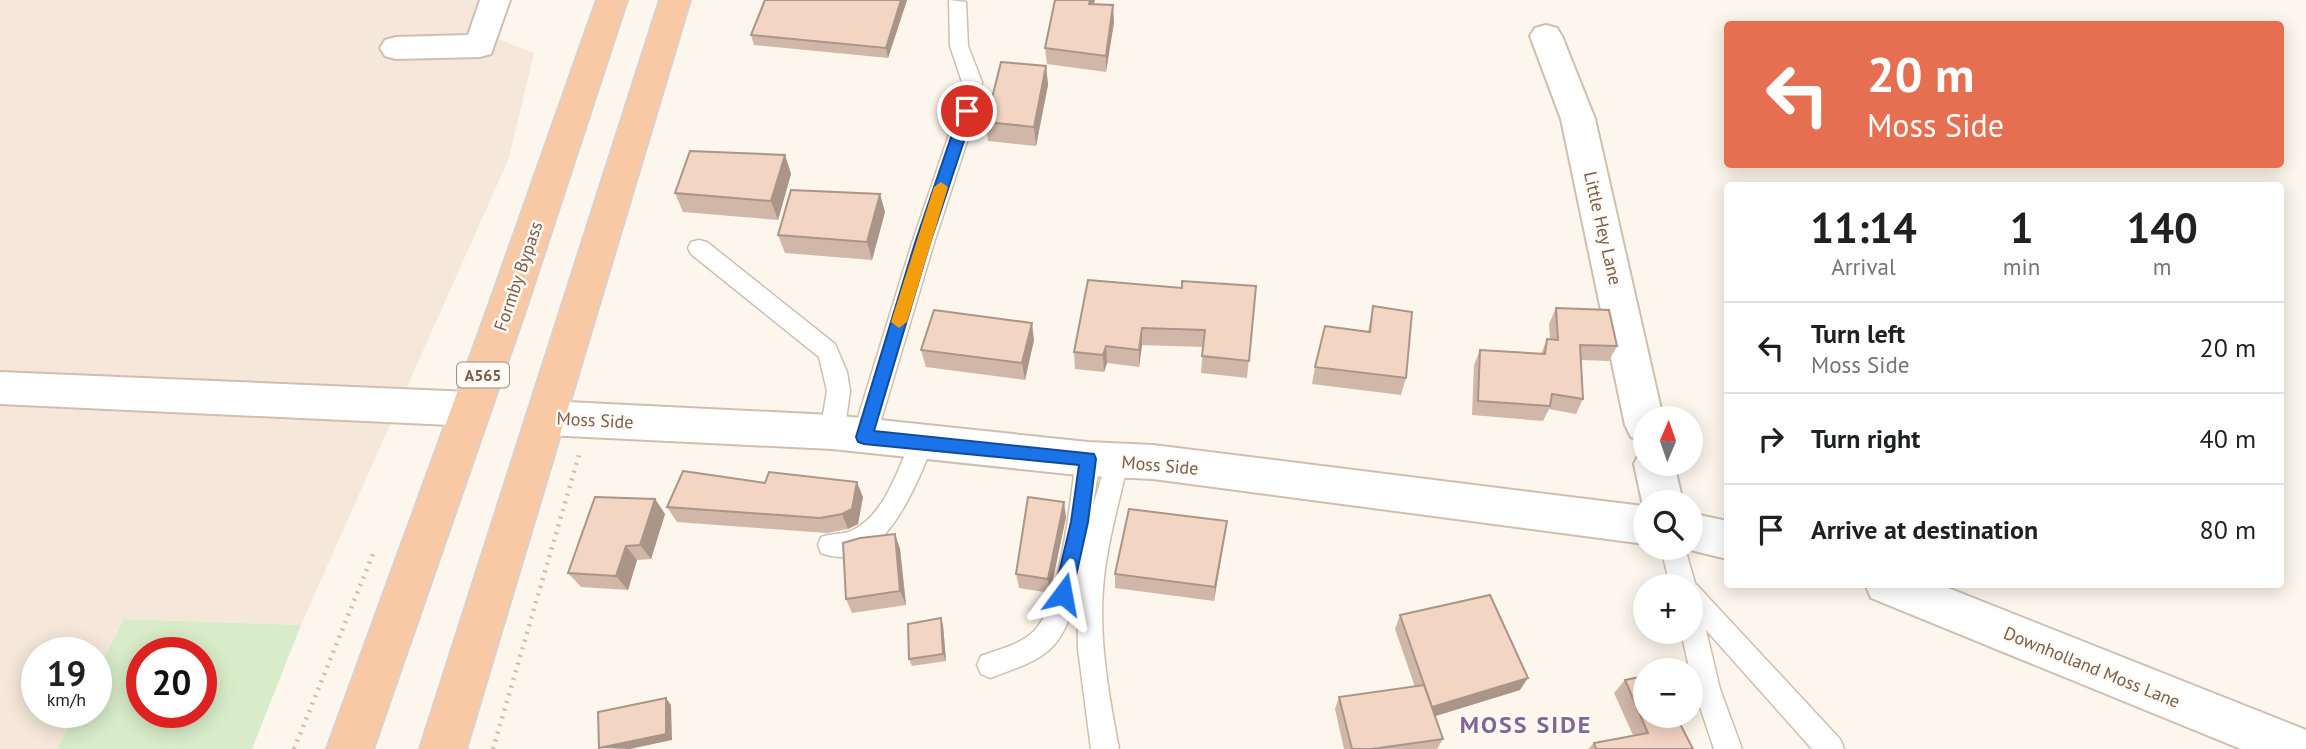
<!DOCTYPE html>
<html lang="en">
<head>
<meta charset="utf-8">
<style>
	body { margin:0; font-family:"PT Sans",sans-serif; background:#f6f6f6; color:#202124; height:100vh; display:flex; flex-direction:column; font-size:26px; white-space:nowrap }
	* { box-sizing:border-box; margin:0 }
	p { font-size:23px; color:#757577 }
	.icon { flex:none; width:38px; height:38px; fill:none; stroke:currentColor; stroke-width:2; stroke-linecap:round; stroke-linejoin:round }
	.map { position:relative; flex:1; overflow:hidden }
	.sheet { position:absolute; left:1724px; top:182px; width:560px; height:406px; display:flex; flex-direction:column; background:#fff; border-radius:7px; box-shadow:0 4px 18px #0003 }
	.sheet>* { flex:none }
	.hud { position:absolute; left:1724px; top:21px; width:560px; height:147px; border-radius:7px; box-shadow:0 4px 18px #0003; background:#e76f51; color:#fff; overflow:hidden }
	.needle { width:46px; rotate:2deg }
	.buttons { position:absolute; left:1633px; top:406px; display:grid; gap:14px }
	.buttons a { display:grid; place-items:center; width:70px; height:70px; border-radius:50%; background:#fff; box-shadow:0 4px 18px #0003; font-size:35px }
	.speed { position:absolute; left:21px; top:637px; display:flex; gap:14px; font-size:35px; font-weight:700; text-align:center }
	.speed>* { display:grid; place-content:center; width:91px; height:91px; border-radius:50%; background:#fff; box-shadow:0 4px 18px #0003; line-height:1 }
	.speed small { font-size:18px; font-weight:400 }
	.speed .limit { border:10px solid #d22; background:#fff; color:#111 }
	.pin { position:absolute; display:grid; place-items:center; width:60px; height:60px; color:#fff; margin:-30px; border:4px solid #fff; border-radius:50%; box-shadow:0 2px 7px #0007 }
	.me { position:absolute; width:77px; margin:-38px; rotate:13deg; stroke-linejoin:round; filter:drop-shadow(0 0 5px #0008) }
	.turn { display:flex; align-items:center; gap:24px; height:147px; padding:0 28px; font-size:32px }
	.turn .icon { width:91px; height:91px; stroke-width:2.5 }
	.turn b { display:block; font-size:49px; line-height:60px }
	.eta { display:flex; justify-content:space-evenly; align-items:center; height:119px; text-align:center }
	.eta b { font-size:42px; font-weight:800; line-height:49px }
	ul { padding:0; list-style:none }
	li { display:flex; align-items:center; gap:21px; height:91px; padding:0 28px; border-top:2px solid #e0e0e0 }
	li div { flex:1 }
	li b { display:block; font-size:26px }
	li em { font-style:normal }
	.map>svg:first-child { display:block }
	.residential { fill:#f5e8da }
	.green { fill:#d8ecc9; fill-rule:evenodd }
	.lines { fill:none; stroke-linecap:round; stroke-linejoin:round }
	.service-casing { stroke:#d1beb0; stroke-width:3 }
	.minor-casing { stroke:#d1beb0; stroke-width:4 }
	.tertiary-casing { stroke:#d1beb0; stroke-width:4 }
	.trunk-casing { stroke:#dad1cd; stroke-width:4 }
	.path { stroke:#d9b8a5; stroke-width:4.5; stroke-dasharray:2 6; stroke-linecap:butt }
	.service { fill:#fff; fill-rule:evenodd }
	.minor { fill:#fff; fill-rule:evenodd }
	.tertiary { fill:#fff; fill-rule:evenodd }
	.trunk { fill:#f9c8a4; fill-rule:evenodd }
	.wall { fill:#d1b7a8 }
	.shaded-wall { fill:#aa9588 }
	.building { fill:#f3d5c3; stroke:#aa9588; stroke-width:2 }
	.route { fill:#1a73e8; stroke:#114b97; stroke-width:2 }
	.slow { fill:#f59e0b }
	.labels { text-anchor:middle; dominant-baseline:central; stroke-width:5; stroke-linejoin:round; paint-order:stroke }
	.shield { fill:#fffaf3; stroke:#a28b7f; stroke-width:2 }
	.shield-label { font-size:16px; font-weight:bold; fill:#7a5c4d }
	.street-label { font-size:18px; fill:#7a5c4d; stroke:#fffaf3 }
	.district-label { font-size:24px; font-weight:bold; letter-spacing:2px; fill:#846695; stroke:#fffaf3 }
</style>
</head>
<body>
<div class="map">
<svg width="2306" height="749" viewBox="0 0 2306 749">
	<rect width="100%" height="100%" fill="#fdf6ec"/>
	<polygon class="residential" points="0,0 501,0 490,36 534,53 509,158 301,625 124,619 96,673 96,653 37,653 37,712 76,712 57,749 0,749"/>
	<path class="green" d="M 124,619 L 301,625 L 252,749 L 57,749 L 76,712 L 96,712 L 96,673 ZM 142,653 L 201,653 L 201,712 L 142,712 Z"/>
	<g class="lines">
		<defs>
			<g id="service">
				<polygon points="949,0 966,2 968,46 982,82 977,111 934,243 876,437 872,444 864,447 856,444 852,437 912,243 957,111 962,82 950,46"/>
				<polygon points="699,240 707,242 835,344 847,372 850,391 846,420 840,439 832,442 824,439 820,432 827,391 819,357 691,254 688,248 691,242"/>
				<path d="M 922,432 L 930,435 L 934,442 C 916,484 884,577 821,553 L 818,545 L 821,537 C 832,533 843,535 853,530 C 887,513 898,466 914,435 Z"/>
				<path d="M 1088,449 L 1096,452 L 1100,459 L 1093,506 L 1108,455 L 1116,452 L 1124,455 L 1128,462 C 1119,504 1106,546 1103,589 C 1099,642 1109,696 1119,749 L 1091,749 L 1078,649 L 1077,593 C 1062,653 1045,658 990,678 L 981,674 L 977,665 L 981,656 C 999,649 1020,645 1034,631 C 1060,607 1071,496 1076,459 L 1080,452 Z"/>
				<polygon points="1661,548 1685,548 1695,583 1840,739 1844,749 1812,749 1706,630 1720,689 1742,749 1714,749 1694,689 1681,632 1690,632 1690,586 1670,586"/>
			</g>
			<g id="minor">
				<polygon points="480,0 510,0 491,54 480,57 396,59 385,56 380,48 385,40 396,37 468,35"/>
				<polygon points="1546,25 1557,28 1562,36 1595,119 1663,418 1645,418 1645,442 1631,437 1625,425 1561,119 1530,36 1535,28"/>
				<polygon points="547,401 832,415 1088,442 1153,445 1643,506 1634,464 1640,452 1645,450 1645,464 1674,464 1683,502 1645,502 1645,544 1153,479 1088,476 832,449 547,435 533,430 527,418 533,406"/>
				<polygon points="1690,513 1727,521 1727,559 1682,548 1690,548"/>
				<polygon points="1865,584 1938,584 2306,730 2306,749 2241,749 1871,598"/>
			</g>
			<polygon id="tertiary" points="0,372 471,392 485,397 491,409 485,421 471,426 0,404"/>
			<g id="trunk">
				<polygon points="597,0 627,0 525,311 373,749 327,749 487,311"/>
				<polygon points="660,0 690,0 466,749 420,749"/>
			</g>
		</defs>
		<use href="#service" class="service-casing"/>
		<use href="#minor" class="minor-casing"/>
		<use href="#tertiary" class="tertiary-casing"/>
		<use href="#trunk" class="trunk-casing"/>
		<g class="path">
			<polyline points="294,749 375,549"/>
			<polyline points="493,749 579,455"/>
		</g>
		<use href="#service" class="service"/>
		<use href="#minor" class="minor"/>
		<use href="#tertiary" class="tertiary"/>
		<use href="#trunk" class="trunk"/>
	</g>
	<g class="wall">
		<polygon points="907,0 888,58 754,45 751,35"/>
		<polygon points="1055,0 1095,0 1094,4 1114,22 1106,72 1047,64 1045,48"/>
		<polygon points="1046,66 1048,85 1036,146 988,141 986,122"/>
		<polygon points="785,155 791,174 778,220 683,212 675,193"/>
		<polygon points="885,212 872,260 785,253 778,235"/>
		<polygon points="1256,286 1247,378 1201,373 1203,347 1142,345 1139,367 1107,363 1104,372 1075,369 1074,352 1182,288"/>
		<polygon points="1373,306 1406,378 1401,395 1312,384 1315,367 1368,332"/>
		<polygon points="1556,308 1617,346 1609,361 1581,360 1583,399 1576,414 1549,409 1543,421 1472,415 1474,365 1480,350 1541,354 1547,339 1550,340 1549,324"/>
		<polygon points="1034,340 1025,380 926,367 921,350"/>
		<polygon points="863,497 858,524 848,529 827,533 677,522 667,507"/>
		<polygon points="655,499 665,514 651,559 637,560 628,590 581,587 568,573"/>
		<polygon points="1066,517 1050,593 1019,588 1016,574"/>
		<polygon points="1227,521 1214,601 1115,588 1115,574"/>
		<polygon points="895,534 900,549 906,605 852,613 846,599"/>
		<polygon points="1400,615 1520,690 1435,716 1443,739 1437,749 1344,749 1335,709 1339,697 1415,687 1395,629"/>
		<polygon points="943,625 946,661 912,666 909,659"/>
		<polygon points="1625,680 1693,749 1588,749 1594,743 1633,735 1614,693"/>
	</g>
	<g class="shaded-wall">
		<polygon points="901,0 907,0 888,58 886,48"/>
		<polygon points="1090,0 1095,0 1089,21 1089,4"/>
		<polygon points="1113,5 1114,22 1106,72 1106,56"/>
		<polygon points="1046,66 1048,85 1036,146 1034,127"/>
		<polygon points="785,155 791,174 778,220 771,201"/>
		<polygon points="880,194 885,212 872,260 867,242"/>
		<polygon points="1032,323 1034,340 1025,380 1022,363"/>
		<polygon points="1142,328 1142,345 1139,367 1139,350"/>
		<polygon points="1106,346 1107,363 1104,372 1103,355"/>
		<polygon points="857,482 863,497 858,524 848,529 842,514"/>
		<polygon points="655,499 665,514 651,559 640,545"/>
		<polygon points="1064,502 1066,517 1050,593 1048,579"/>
		<polygon points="1227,521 1225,535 1214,601 1215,587"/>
		<polygon points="895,534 900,549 906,605 900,591"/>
		<polygon points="626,546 637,560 628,590 616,576"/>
		<polygon points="941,618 943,625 946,661 943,654"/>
		<polygon points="1528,678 1520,690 1426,719 1432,707"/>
		<polygon points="666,698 671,705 672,740 630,749 599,748"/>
	</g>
	<g class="building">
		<polygon points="765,0 901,0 886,48 751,35"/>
		<polygon points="1055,0 1090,0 1089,4 1113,5 1106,56 1045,48"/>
		<polygon points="1001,62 1046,66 1034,127 986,122"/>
		<polygon points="690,151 785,155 771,201 675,193"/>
		<polygon points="791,190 880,194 867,242 778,235"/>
		<polygon points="1088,280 1182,288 1182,281 1256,286 1249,361 1202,356 1205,330 1142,328 1139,350 1106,346 1103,355 1074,352"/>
		<polygon points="1373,306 1412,312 1406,378 1315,367 1325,326 1370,332"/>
		<polygon points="1556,308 1609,310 1617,346 1580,345 1583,399 1552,394 1550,406 1478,401 1480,350 1545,354 1547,339 1558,340"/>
		<polygon points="934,310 1032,323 1022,363 921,350"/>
		<polygon points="683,471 765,483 769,472 857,482 852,509 842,514 820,518 667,507"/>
		<polygon points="595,497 655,499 640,545 626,546 616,576 568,573"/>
		<polygon points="1028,497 1064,502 1048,579 1016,574"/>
		<polygon points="1129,509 1227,521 1215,587 1115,574"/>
		<polygon points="895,534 900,591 846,599 843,543 860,538"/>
		<polygon points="1490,595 1528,678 1432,707 1400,615"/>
		<polygon points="941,618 943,654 909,659 908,624"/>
		<polygon points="1645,676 1645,716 1676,716 1693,749 1596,749 1594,743 1648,733 1625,680"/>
		<polygon points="1424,685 1443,739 1372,749 1352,749 1339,697"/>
		<polygon points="666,698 666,734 599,748 598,712"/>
	</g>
	<polygon class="route" points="967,106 974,111 930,243 874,431 1094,454 1096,459 1088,522 1072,594 1069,600 1063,602 1057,600 1054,594 1071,522 1079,465 864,444 858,442 856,437 915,243 960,111"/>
	<polygon class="slow" points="941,182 948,187 907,322 899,328 891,322 934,187"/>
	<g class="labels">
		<rect class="shield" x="457" y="362.5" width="52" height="25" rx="5"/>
		<g class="shield-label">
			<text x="483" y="375">A565</text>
		</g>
		<g class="street-label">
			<text transform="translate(1603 228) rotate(77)">Little Hey Lane</text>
			<text transform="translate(518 276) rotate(-71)">Formby Bypass</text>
			<text transform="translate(595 420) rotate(3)">Moss Side</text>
			<text transform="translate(1160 465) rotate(5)">Moss Side</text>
			<text transform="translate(2092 667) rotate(22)">Downholland Moss Lane</text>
		</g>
		<g class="district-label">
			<text x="1526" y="724">MOSS SIDE</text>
		</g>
	</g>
</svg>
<div class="buttons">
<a><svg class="needle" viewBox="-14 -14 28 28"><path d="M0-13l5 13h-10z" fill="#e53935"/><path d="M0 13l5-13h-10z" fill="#757577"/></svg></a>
<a><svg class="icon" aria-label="search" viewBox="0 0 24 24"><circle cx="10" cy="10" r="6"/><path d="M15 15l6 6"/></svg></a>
<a>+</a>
<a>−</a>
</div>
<div class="speed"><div>19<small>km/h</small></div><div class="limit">20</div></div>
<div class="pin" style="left:967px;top:111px;background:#d93025"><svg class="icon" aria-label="arrive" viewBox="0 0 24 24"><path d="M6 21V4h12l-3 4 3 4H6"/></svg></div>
<svg class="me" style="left:1063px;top:594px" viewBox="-20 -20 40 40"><path d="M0-17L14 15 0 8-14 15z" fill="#1a73e8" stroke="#fff" stroke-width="4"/></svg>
<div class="hud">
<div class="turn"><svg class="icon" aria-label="left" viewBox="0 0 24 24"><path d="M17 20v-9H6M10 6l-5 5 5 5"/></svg><div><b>20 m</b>Moss Side</div></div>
</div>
<section class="sheet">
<div class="eta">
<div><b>11:14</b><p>Arrival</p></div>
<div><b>1</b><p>min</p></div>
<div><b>140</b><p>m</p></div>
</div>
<ul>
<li><svg class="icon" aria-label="left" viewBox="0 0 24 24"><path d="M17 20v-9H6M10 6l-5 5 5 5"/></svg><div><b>Turn left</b><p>Moss Side</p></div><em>20 m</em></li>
<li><svg class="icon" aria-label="right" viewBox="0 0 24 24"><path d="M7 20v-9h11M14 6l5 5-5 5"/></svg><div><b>Turn right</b></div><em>40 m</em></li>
<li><svg class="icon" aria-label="arrive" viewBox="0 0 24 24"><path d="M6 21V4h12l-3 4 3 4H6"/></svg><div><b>Arrive at destination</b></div><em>80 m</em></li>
</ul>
</section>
</div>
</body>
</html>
